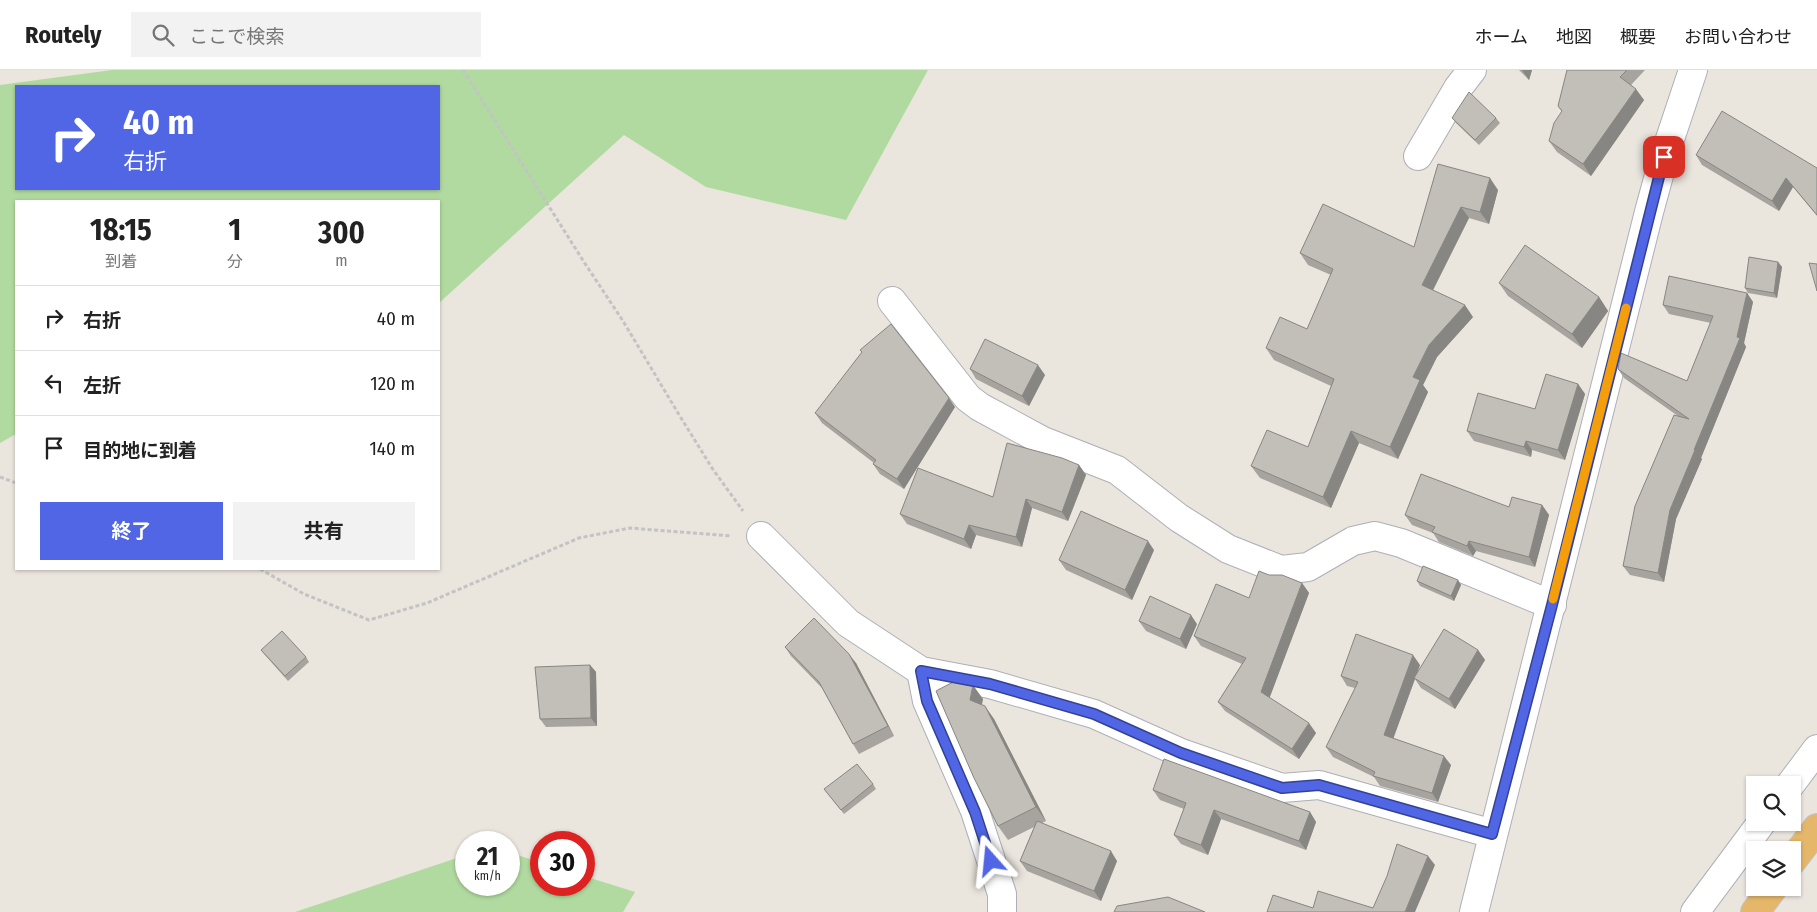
<!DOCTYPE html>
<html lang="ja">
<head>
<meta charset="utf-8">
<style>
	body { margin:0; font-family:"Fira Sans Condensed","Noto Sans JP",sans-serif; background:#f2f2f2; color:#222; height:100vh; display:flex; flex-direction:column; font-size:19px; white-space:nowrap }
	* { box-sizing:border-box; margin:0 }
	p { font-size:16px; color:#767676 }
	.icon { flex:none; width:28px; height:28px; fill:none; stroke:currentColor; stroke-width:2; stroke-linecap:round; stroke-linejoin:round }
	.map { position:relative; flex:1; overflow:hidden }
	.panel { position:absolute; left:15px; top:130px; width:425px; height:370px; display:flex; flex-direction:column; background:#fff; border-radius:0px; box-shadow:0 1px 4px #0004 }
	.panel>* { flex:none }
	.guide { position:absolute; left:15px; top:15px; width:425px; height:105px; border-radius:0px; box-shadow:0 1px 4px #0004; background:#5066e4; color:#fff; overflow:hidden }
	.tools { position:absolute; left:1746px; top:706px; display:grid; gap:10px }
	.tools a { display:grid; place-items:center; width:55px; height:55px; border-radius:0px; background:#fff; box-shadow:0 1px 4px #0004; font-size:25px }
	.speed { position:absolute; left:455px; top:761px; display:flex; gap:10px; font-size:25px; font-weight:700; text-align:center }
	.speed>* { display:grid; place-content:center; width:65px; height:65px; border-radius:50%; background:#fff; box-shadow:0 1px 4px #0004; line-height:1 }
	.speed small { font-size:12px; font-weight:400 }
	.speed .limit { border:8px solid #d22; background:#fff; color:#111 }
	.pin { position:absolute; display:grid; place-items:center; width:42px; height:42px; color:#fff; margin:-21px; border-radius:10px; box-shadow:0 2px 8px #0006 }
	.me { position:absolute; width:55px; margin:-28px; rotate:342deg; stroke-linejoin:round; filter:drop-shadow(0 0 4px #0008) }
	.turn { display:flex; align-items:center; gap:18px; height:105px; padding:0 25px; font-size:22px }
	.turn .icon { width:65px; height:65px; stroke-width:2.5 }
	.turn b { display:block; font-size:35px; line-height:42px }
	.eta { display:flex; justify-content:space-evenly; align-items:center; height:85px; text-align:center }
	.eta b { font-size:30px; font-weight:700; line-height:35px }
	.button { display:flex; gap:10px; margin-top:auto; padding:10px 25px }
	.button a { flex:1; height:58px; border-radius:0px; background:#5066e4; color:#fff; font-size:20px; font-weight:700; line-height:58px; text-align:center }
	.button a+a { background:#f2f2f2; color:#222 }
	ul { padding:0; list-style:none }
	li { display:flex; align-items:center; gap:15px; height:65px; padding:0 25px; border-top:1px solid #e0e0e0 }
	li div { flex:1 }
	li b { display:block; font-size:19px }
	li em { font-style:normal }
	header { display:flex; align-items:center; gap:30px; box-sizing:border-box; height:70px; padding:0 25px; background:#fff; border-bottom:1px solid #e0e0e0 }
	header strong { font-size:24px }
	nav { display:flex; gap:28px; margin-inline-start:auto; font-size:18px }
	.search { width:350px; height:45px; background:#f2f2f2; display:flex; align-items:center; gap:12px; box-sizing:border-box; padding:0 18px; border-radius:0px; color:#767676; font-size:19px }
	.map>svg:first-child { display:block }
	.green { fill:#b1daa0; fill-rule:evenodd }
	.lines { fill:none; stroke-linecap:round; stroke-linejoin:round }
	.minor-casing { stroke:#aeafb8; stroke-width:30 }
	.trunk-casing { stroke:#c3c3c3; stroke-width:30 }
	.path { stroke:#c3c3c3; stroke-width:3; stroke-dasharray:4 2.5; stroke-linecap:butt }
	.minor { stroke:#fff; stroke-width:28 }
	.trunk { stroke:#e4b76a; stroke-width:28 }
	.wall { fill:#a7a49f }
	.shaded-wall { fill:#888682 }
	.building { fill:#c2bfb9; stroke:#888682 }
	.route-casing { stroke:#344294; stroke-width:12 }
	.route { stroke:#5066e4; stroke-width:9 }
	.slow { stroke:#f59e0b; stroke-width:9 }
</style>
</head>
<body>
<header>
<strong>Routely</strong>
<div class="search"><svg class="icon" aria-label="search" viewBox="0 0 24 24"><circle cx="10" cy="10" r="6"/><path d="M15 15l6 6"/></svg>ここで検索</div>
<nav><a>ホーム</a><a>地図</a><a>概要</a><a>お問い合わせ</a></nav>
</header>
<div class="map">
<svg width="1817" height="842" viewBox="0 0 1817 842">
	<rect width="100%" height="100%" fill="#eae5dd"/>
	<g class="green">
		<path d="M 112,0 L 928,0 L 846,150 L 706,117 L 624,65 L 439,233 L 439,131 L 16,131 L 16,364 L 0,373 L 0,15 ZM 16,16 L 439,16 L 439,119 L 16,119 Z"/>
		<polygon points="509,782 541,793 541,815 584,815 584,806 635,822 623,842 295,842 466,785 466,815 509,815"/>
	</g>
	<g class="lines">
		<defs>
			<g id="minor">
				<polyline points="1418,86 1458,18 1472,0"/>
				<polyline points="892,231 968,328 980,337 1043,371 1117,400 1179,448 1228,479 1281,500 1308,497 1353,471 1375,466 1401,473 1552,535"/>
				<polyline points="761,466 848,553 921,601 990,614 1094,644 1181,683 1282,718 1319,715 1493,764"/>
				<polyline points="921,601 927,631 975,741 1002,824 1002,842"/>
				<polyline points="1790,715 1817,679"/>
				<polyline points="1474,842 1649,142 1664,87 1693,0"/>
				<polyline points="1695,842 1762,752"/>
			</g>
			<g id="trunk">
				<polyline points="1792,791 1817,758"/>
				<polyline points="1755,842 1773,818"/>
			</g>
		</defs>
		<use href="#minor" class="minor-casing"/>
		<use href="#trunk" class="trunk-casing"/>
		<g class="path">
			<polyline points="463,0 584,192 623,251 678,343 712,398 743,441"/>
			<polyline points="0,407 16,413"/>
			<polyline points="260,499 304,524 369,550 427,533 579,468 630,458 731,466"/>
		</g>
		<use href="#minor" class="minor"/>
		<use href="#trunk" class="trunk"/>
	</g>
	<g class="wall">
		<polygon points="1519,0 1532,0 1529,10"/>
		<polygon points="1567,0 1645,0 1631,15 1644,30 1591,106 1557,82 1549,71 1562,42 1558,36"/>
		<polygon points="1452,48 1496,48 1500,53 1479,75 1456,53"/>
		<polygon points="1696,85 1817,98 1817,146 1793,117 1779,141 1702,95"/>
		<polygon points="1438,94 1498,120 1489,154 1469,148 1433,220 1473,247 1437,287 1423,315 1428,322 1398,389 1359,373 1331,438 1260,408 1251,396 1308,377 1331,316 1274,290 1266,278 1307,259 1331,205 1308,195 1300,183 1414,177"/>
		<polygon points="1778,192 1782,197 1777,228 1748,223 1745,218"/>
		<polygon points="1499,213 1599,227 1608,241 1582,278 1508,226"/>
		<polygon points="1747,223 1753,232 1744,273 1746,277 1701,388 1702,389 1676,449 1664,512 1630,505 1623,496 1678,346 1624,308 1618,299 1687,311 1711,253 1669,244 1663,235"/>
		<polygon points="970,299 1045,305 1029,336 976,309"/>
		<polygon points="1578,314 1585,324 1565,390 1532,380 1531,387 1474,371 1467,361 1535,339"/>
		<polygon points="955,337 904,419 880,404 873,394 874,393 822,353 815,343"/>
		<polygon points="1079,395 1086,405 1068,451 1032,438 1022,477 976,465 971,479 907,454 900,444 993,427"/>
		<polygon points="1542,435 1549,445 1535,497 1476,481 1473,486 1439,472 1433,463 1412,455 1405,445"/>
		<polygon points="1154,480 1132,530 1066,500 1059,490"/>
		<polygon points="1269,505 1302,513 1309,523 1269,628 1316,663 1299,689 1225,641 1218,632 1242,594 1201,576 1194,566 1249,528"/>
		<polygon points="1458,510 1461,515 1454,531 1420,516 1417,511"/>
		<polygon points="1139,551 1197,554 1186,579 1146,561"/>
		<polygon points="785,577 856,593 894,666 859,684 853,674 822,618 791,586"/>
		<polygon points="261,580 306,587 309,592 288,611 265,585"/>
		<polygon points="1478,580 1485,590 1455,639 1421,618 1415,609 1393,668 1451,695 1438,732 1380,716 1374,707 1333,687 1326,677 1355,618 1347,616 1341,606 1420,595 1416,604"/>
		<polygon points="590,595 596,602 597,656 546,657 540,649"/>
		<polygon points="936,621 983,629 982,635 994,649 1046,751 1042,753 1117,791 1101,831 1027,801 1020,791 1034,757 1008,770 998,756"/>
		<polygon points="873,714 876,719 844,744 824,719"/>
		<polygon points="1153,720 1310,742 1316,752 1306,780 1221,749 1208,785 1181,774 1174,765 1184,739 1160,730"/>
	</g>
	<g class="shaded-wall">
		<polygon points="1522,0 1532,0 1529,10"/>
		<polygon points="1636,19 1644,30 1591,106 1583,94"/>
		<polygon points="1490,108 1498,120 1489,154 1480,142"/>
		<polygon points="1786,108 1793,117 1779,141 1772,131"/>
		<polygon points="1461,137 1469,148 1430,226 1422,215"/>
		<polygon points="1778,192 1782,197 1777,228 1774,223"/>
		<polygon points="1747,223 1753,232 1744,273 1746,277 1701,388 1702,389 1676,449 1664,512 1658,503 1670,440 1694,380 1737,267"/>
		<polygon points="1599,227 1608,241 1582,278 1572,264"/>
		<polygon points="1465,235 1473,247 1437,287 1423,315 1428,322 1398,389 1390,377 1413,307 1429,275"/>
		<polygon points="1038,295 1045,305 1029,336 1022,326"/>
		<polygon points="1578,314 1585,324 1565,390 1558,380"/>
		<polygon points="949,328 955,337 904,419 897,409"/>
		<polygon points="1351,361 1359,373 1331,438 1323,427"/>
		<polygon points="1526,371 1532,380 1531,387 1524,377"/>
		<polygon points="1079,395 1086,405 1068,451 1062,442"/>
		<polygon points="1026,429 1032,438 1022,477 1016,467"/>
		<polygon points="1542,435 1549,445 1535,497 1529,487"/>
		<polygon points="969,455 976,465 971,479 964,469"/>
		<polygon points="1148,471 1154,480 1132,530 1125,520"/>
		<polygon points="1469,471 1476,481 1473,486 1467,476"/>
		<polygon points="1458,510 1461,515 1454,531 1451,526"/>
		<polygon points="1302,513 1309,523 1268,632 1261,622"/>
		<polygon points="1191,545 1197,554 1186,579 1180,569"/>
		<polygon points="1478,580 1485,590 1455,639 1449,629"/>
		<polygon points="849,584 856,593 894,666 888,656"/>
		<polygon points="1413,585 1420,595 1391,675 1384,665"/>
		<polygon points="590,595 596,602 597,656 591,648"/>
		<polygon points="973,615 983,629 979,644 970,630"/>
		<polygon points="985,636 994,649 1046,751 1036,737"/>
		<polygon points="1309,653 1316,663 1299,689 1292,679"/>
		<polygon points="1444,686 1451,695 1438,732 1432,723"/>
		<polygon points="1214,740 1221,749 1208,785 1201,775"/>
		<polygon points="1310,742 1316,752 1306,780 1299,771"/>
		<polygon points="1111,781 1117,791 1101,831 1094,821"/>
		<polygon points="1428,786 1435,795 1415,842 1405,842"/>
	</g>
	<g class="building">
		<polygon points="1567,0 1627,0 1620,7 1636,19 1583,94 1549,71 1554,53 1562,41 1558,36"/>
		<polygon points="1469,22 1496,48 1475,70 1452,48"/>
		<polygon points="1722,41 1817,98 1817,145 1786,108 1772,131 1696,85"/>
		<polygon points="1438,94 1490,108 1480,142 1461,137 1422,215 1465,235 1429,275 1413,307 1420,310 1390,377 1351,361 1323,427 1251,396 1267,360 1308,377 1334,309 1266,278 1280,247 1307,259 1333,199 1300,183 1323,134 1414,177"/>
		<polygon points="1525,175 1599,227 1572,264 1499,213"/>
		<polygon points="1749,187 1778,192 1774,223 1745,218"/>
		<polygon points="1809,193 1817,194 1817,221"/>
		<polygon points="1669,206 1747,223 1737,267 1740,268 1694,380 1695,380 1670,440 1658,503 1623,496 1635,436 1674,345 1689,349 1618,299 1621,283 1687,311 1713,246 1663,235"/>
		<polygon points="891,254 949,328 897,409 873,394 876,390 815,343 862,282 860,280"/>
		<polygon points="985,269 1038,295 1022,326 970,299"/>
		<polygon points="1546,304 1578,314 1558,380 1526,371 1524,377 1467,361 1478,323 1535,339"/>
		<polygon points="1007,373 1062,388 1079,395 1062,442 1026,429 1016,467 969,455 964,469 900,444 918,398 993,427"/>
		<polygon points="1421,404 1509,437 1512,427 1542,435 1529,487 1469,471 1467,476 1432,462 1435,457 1405,445"/>
		<polygon points="1081,441 1148,471 1125,520 1059,490"/>
		<polygon points="1423,496 1458,510 1451,526 1417,511"/>
		<polygon points="1259,501 1269,505 1282,505 1302,513 1261,622 1309,653 1292,679 1218,632 1246,588 1194,566 1216,514 1249,528"/>
		<polygon points="1150,526 1191,545 1180,569 1139,551"/>
		<polygon points="814,548 849,584 888,656 853,674 819,612 785,577"/>
		<polygon points="1444,559 1478,580 1449,629 1414,608"/>
		<polygon points="282,561 306,587 285,606 261,580"/>
		<polygon points="1356,564 1413,585 1384,665 1444,686 1432,723 1373,706 1375,702 1326,677 1358,612 1341,606"/>
		<polygon points="590,595 591,648 540,649 535,597"/>
		<polygon points="955,611 973,615 970,630 985,636 1036,737 998,756 974,708 936,621"/>
		<polygon points="1164,689 1310,742 1299,771 1214,740 1201,775 1174,765 1186,733 1153,720"/>
		<polygon points="857,694 873,714 841,740 824,719"/>
		<polygon points="1037,751 1111,781 1094,821 1020,791"/>
		<polygon points="1397,774 1428,786 1405,842 1267,842 1273,825 1313,838 1318,821 1373,838 1387,806"/>
		<polygon points="1168,827 1205,842 1114,842 1117,836"/>
	</g>
	<g class="lines">
		<defs>
			<polyline id="route" points="991,791 975,742 927,631 921,601 990,614 1094,644 1181,683 1282,718 1319,715 1492,764 1552,535 1664,87"/>
		</defs>
		<use href="#route" class="route-casing"/>
		<use href="#route" class="route"/>
		<polyline class="slow" points="1553,529 1626,238"/>
	</g>
</svg>
<div class="tools">
<a><svg class="icon" aria-label="search" viewBox="0 0 24 24"><circle cx="10" cy="10" r="6"/><path d="M15 15l6 6"/></svg></a>
<a><svg class="icon" aria-label="layers" viewBox="0 0 24 24"><path d="M12 4l9 5-9 5-9-5zM3 14l9 5 9-5"/></svg></a>
</div>
<div class="speed"><div>21<small>km/h</small></div><div class="limit">30</div></div>
<div class="pin" style="left:1664px;top:87px;background:#d93025"><svg class="icon" aria-label="arrive" viewBox="0 0 24 24"><path d="M6 21V4h12l-3 4 3 4H6"/></svg></div>
<svg class="me" style="left:991px;top:791px" viewBox="-20 -20 40 40"><path d="M0-17L14 15 0 8-14 15z" fill="#5066e4" stroke="#fff" stroke-width="4"/></svg>
<div class="guide">
<div class="turn"><svg class="icon" aria-label="right" viewBox="0 0 24 24"><path d="M7 20v-9h11M14 6l5 5-5 5"/></svg><div><b>40 m</b>右折</div></div>
</div>
<section class="panel">
<div class="eta">
<div><b>18:15</b><p>到着</p></div>
<div><b>1</b><p>分</p></div>
<div><b>300</b><p>m</p></div>
</div>
<ul>
<li><svg class="icon" aria-label="right" viewBox="0 0 24 24"><path d="M7 20v-9h11M14 6l5 5-5 5"/></svg><div><b>右折</b></div><em>40 m</em></li>
<li><svg class="icon" aria-label="left" viewBox="0 0 24 24"><path d="M17 20v-9H6M10 6l-5 5 5 5"/></svg><div><b>左折</b></div><em>120 m</em></li>
<li><svg class="icon" aria-label="arrive" viewBox="0 0 24 24"><path d="M6 21V4h12l-3 4 3 4H6"/></svg><div><b>目的地に到着</b></div><em>140 m</em></li>
</ul>
<div class="button"><a>終了</a><a>共有</a></div>
</section>
</div>
</body>
</html>
